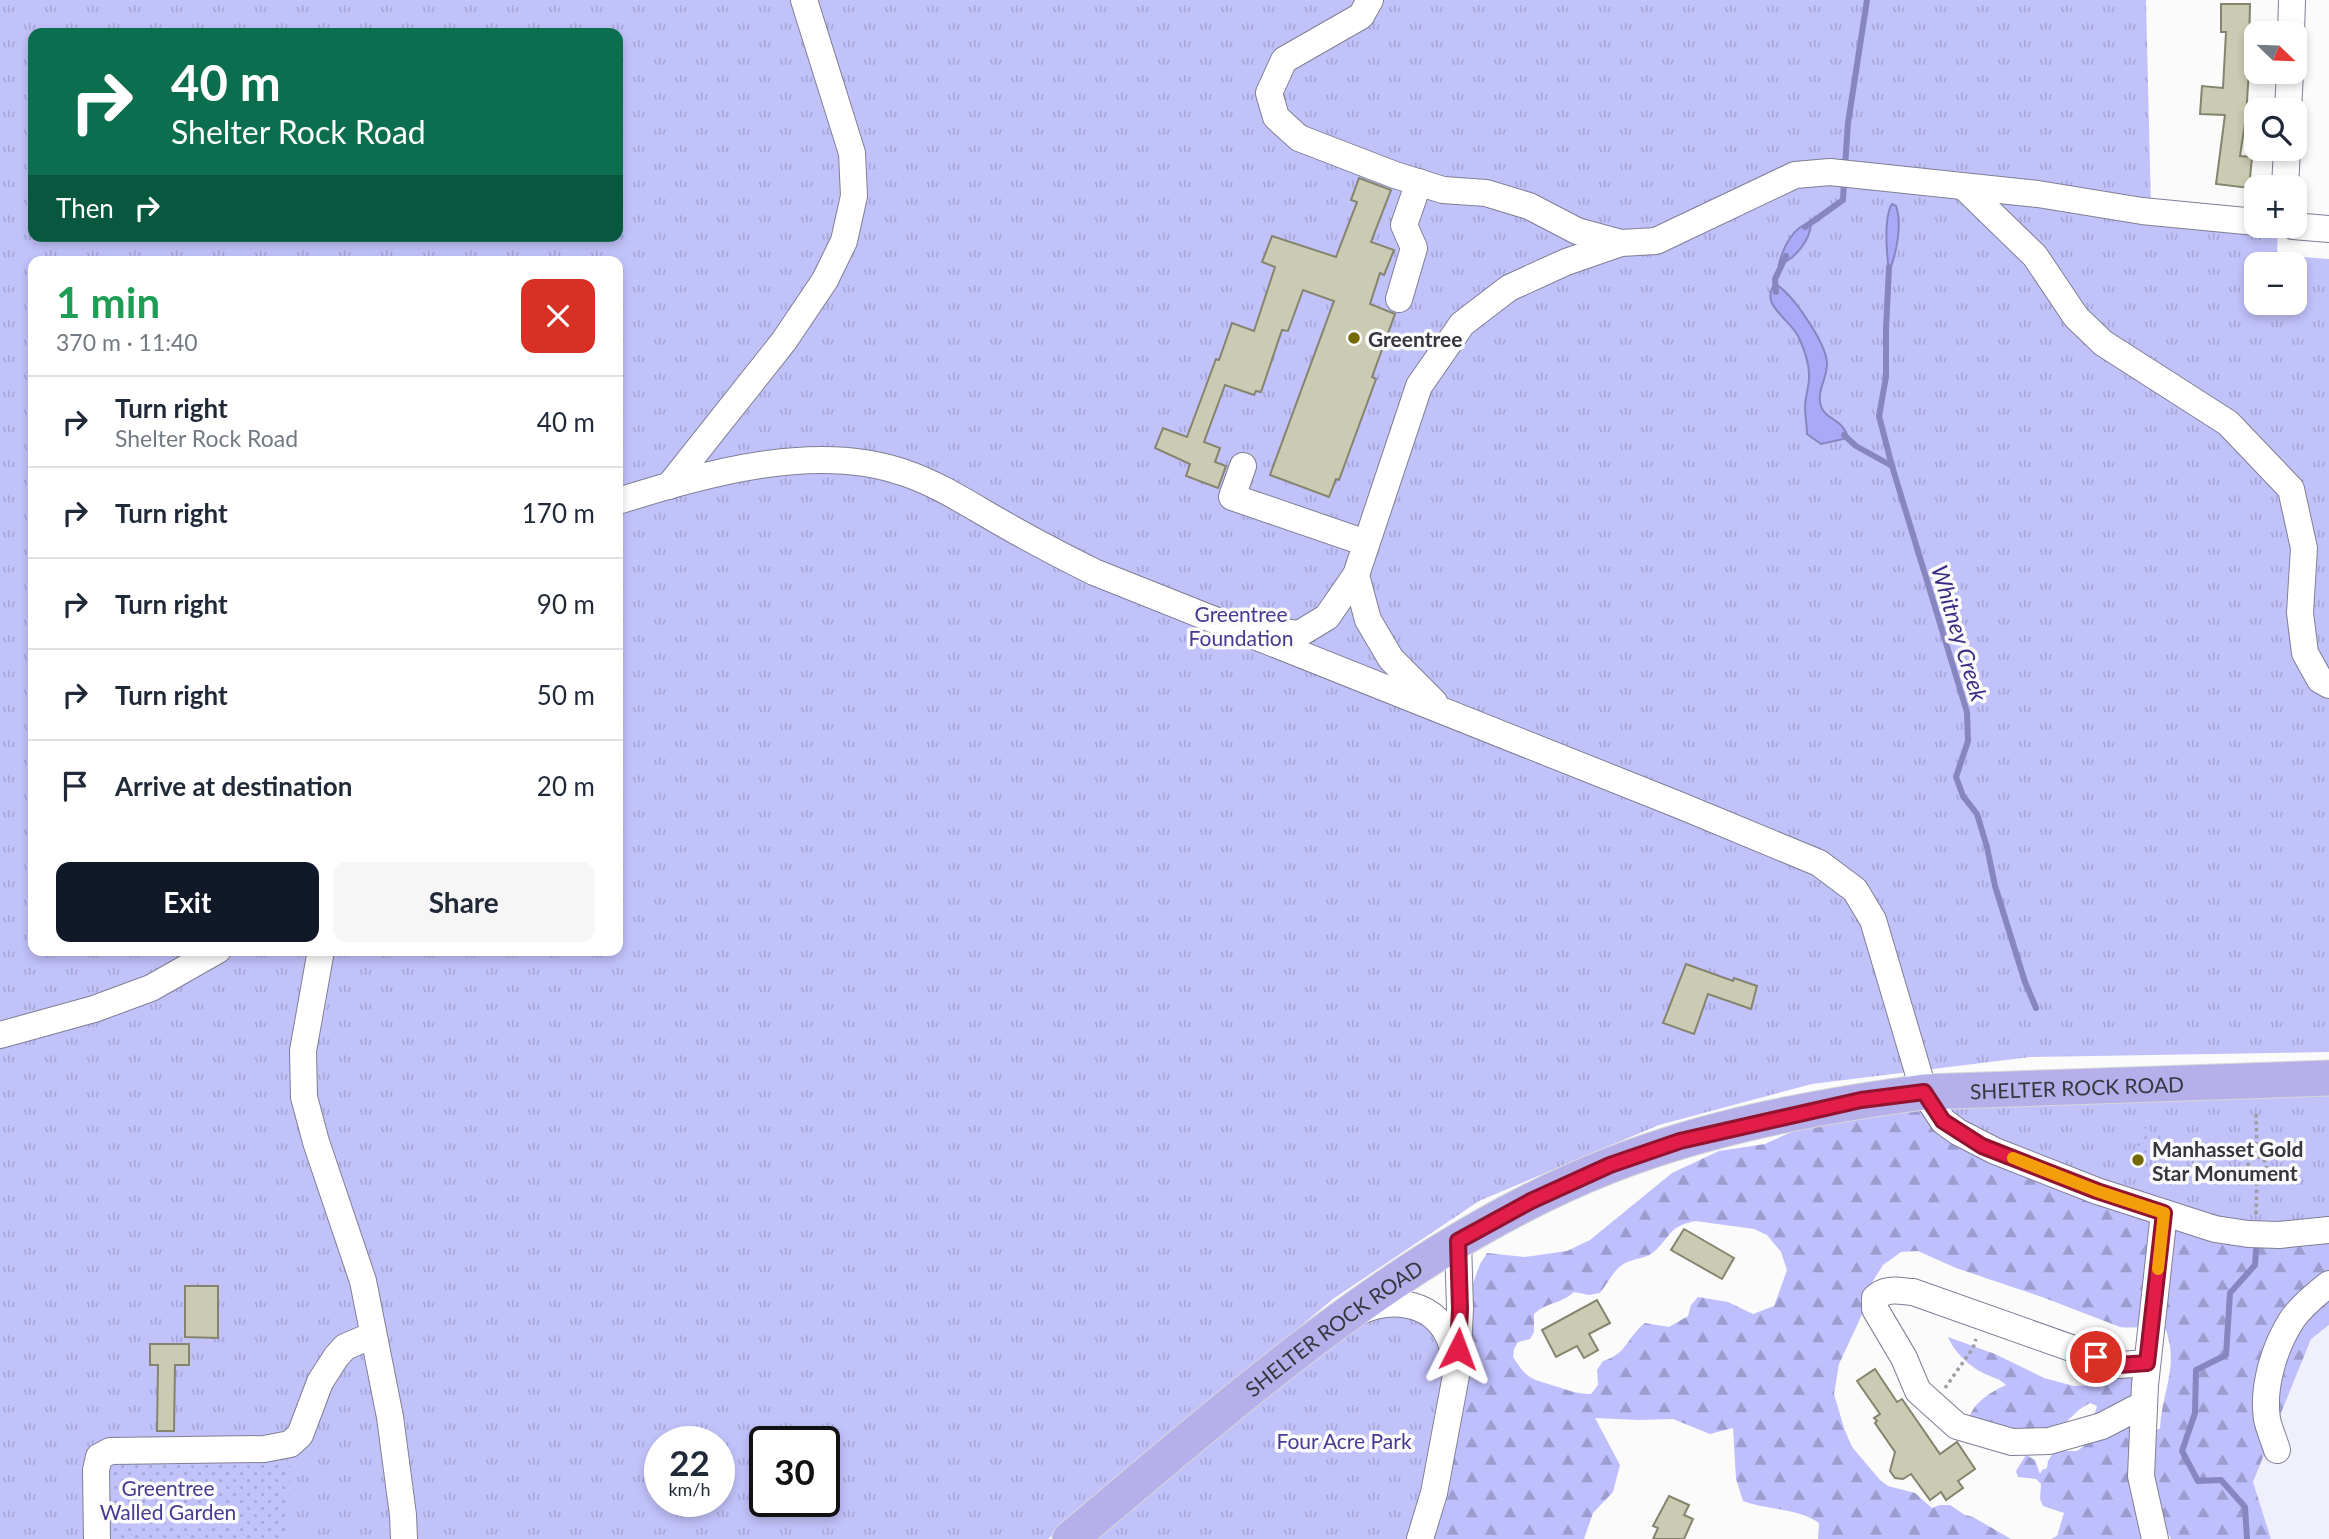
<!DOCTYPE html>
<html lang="en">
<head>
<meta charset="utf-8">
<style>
	body { margin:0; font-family:Lato,sans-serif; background:#f6f6f7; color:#1f2937; height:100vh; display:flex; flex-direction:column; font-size:26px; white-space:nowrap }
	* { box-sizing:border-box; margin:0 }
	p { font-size:23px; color:#747a83 }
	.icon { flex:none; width:38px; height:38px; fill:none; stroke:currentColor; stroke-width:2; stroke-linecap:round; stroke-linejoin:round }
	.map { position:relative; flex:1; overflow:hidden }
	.panel { position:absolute; left:28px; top:256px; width:595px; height:700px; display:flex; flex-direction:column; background:#fff; border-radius:14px; box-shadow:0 4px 10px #0003 }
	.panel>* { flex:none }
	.top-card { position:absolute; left:28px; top:28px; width:595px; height:214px; border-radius:14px; box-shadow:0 4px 10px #0003; background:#0b6e4f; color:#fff; overflow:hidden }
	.needle { width:46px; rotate:113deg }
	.buttons { position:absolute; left:2244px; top:21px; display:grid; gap:14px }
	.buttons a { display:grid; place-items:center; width:63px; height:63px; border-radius:14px; background:#fff; box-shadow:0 4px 10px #0003; font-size:35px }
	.speed { position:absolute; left:644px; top:1426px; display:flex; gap:14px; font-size:35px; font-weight:700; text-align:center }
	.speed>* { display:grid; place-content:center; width:91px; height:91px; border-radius:50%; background:#fff; box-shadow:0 4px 10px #0003; line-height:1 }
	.speed small { font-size:18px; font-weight:400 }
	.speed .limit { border:4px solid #111; border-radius:10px; background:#fff; color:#111 }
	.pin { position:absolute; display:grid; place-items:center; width:60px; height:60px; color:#fff; margin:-30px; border:4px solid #fff; border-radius:50%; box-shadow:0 2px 7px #0007 }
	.me { position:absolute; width:77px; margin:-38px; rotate:3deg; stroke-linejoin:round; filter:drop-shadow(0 0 5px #0008) }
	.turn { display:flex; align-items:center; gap:24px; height:147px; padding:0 28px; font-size:32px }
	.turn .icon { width:91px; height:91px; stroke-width:2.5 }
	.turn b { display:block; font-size:49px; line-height:60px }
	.then { display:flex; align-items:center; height:66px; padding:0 28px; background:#0003; gap:14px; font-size:26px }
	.round { display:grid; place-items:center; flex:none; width:74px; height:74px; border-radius:14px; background:#f6f6f7 }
	.summary { display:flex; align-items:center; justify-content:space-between; height:119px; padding:0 28px }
	h1 { font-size:42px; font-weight:700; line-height:52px; color:#1e9e55 }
	.primary-button { display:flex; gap:14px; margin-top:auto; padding:14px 28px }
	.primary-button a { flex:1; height:80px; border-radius:14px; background:#111827; color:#fff; font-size:28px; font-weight:700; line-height:80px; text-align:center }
	.primary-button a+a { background:#f6f6f7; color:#1f2937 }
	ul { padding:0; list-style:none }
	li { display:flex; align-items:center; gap:21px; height:91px; padding:0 28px; border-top:2px solid #e0e1e3 }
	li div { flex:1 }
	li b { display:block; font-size:26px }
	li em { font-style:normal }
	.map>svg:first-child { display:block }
	.built { fill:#eff0fc }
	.forest { fill:url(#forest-firs); fill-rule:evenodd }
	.park { fill:url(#park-tufts); fill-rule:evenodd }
	.garden { fill:url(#garden-dots) }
	.water { fill:#aba9f7; stroke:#8886c0; stroke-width:2 }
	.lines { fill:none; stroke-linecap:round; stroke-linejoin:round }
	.stream { stroke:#8886c0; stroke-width:6 }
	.building { fill:#cbcab2; stroke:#85846e; stroke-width:2 }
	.minor-casing { stroke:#7e7f94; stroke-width:28 }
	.major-casing { stroke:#d7d7d9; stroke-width:37 }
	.path { stroke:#9e9ea2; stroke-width:3.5; stroke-dasharray:3.5 3.5; stroke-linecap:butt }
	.minor { stroke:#fff; stroke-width:26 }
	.major { stroke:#b5b0ea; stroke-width:35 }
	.route-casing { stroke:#92132f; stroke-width:18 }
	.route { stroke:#e11d48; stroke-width:12 }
	.slow { stroke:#f59e0b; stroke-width:12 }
	.poi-dot { fill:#746a04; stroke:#fbfbfb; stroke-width:2.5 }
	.labels { text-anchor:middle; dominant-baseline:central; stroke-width:7; stroke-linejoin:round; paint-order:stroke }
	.poi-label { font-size:21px; font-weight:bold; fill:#36363f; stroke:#fbfbfb; text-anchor:start }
	.park-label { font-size:21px; fill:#463a93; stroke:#fbfbfb }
	.street-label { font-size:21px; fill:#36363f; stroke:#fbfbfb }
	.water-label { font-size:23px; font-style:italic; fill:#3b2c84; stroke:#fbfbfb }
</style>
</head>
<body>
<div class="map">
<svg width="2329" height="1539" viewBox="0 0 2329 1539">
	<defs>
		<pattern id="forest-firs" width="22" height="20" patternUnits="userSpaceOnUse" patternTransform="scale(1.75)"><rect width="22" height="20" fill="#bfbffe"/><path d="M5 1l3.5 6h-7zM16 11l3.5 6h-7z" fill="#9c9ccf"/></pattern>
		<pattern id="park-tufts" width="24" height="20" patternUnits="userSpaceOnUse" patternTransform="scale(1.75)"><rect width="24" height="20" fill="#c2c2fb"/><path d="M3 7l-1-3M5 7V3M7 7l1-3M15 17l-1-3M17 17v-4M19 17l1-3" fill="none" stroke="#a7a7d8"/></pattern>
		<pattern id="garden-dots" width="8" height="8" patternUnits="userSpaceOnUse" patternTransform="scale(1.75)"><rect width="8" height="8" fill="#c2c2fb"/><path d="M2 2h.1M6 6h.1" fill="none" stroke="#a7a7d8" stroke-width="1.8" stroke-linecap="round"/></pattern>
	</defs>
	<rect width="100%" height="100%" fill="#fbfbfb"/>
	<polygon class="built" points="2329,1325 2329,1539 2271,1539 2253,1482 2311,1339"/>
	<path class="forest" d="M 1924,1092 L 2329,1230 L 2329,1325 L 2311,1339 L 2253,1482 L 2271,1539 L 2171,1539 L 2166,1530 L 2151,1539 L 2051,1539 L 2057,1536 L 2064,1513 L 2043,1506 L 2040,1499 L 2041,1484 L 2036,1479 L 2018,1477 L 2016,1471 L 2026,1455 L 2035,1460 L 2040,1474 L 2042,1470 L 2047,1468 L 2048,1461 L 2053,1453 L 2061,1451 L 2077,1451 L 2084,1446 L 2097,1406 L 2090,1403 L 2080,1409 L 2052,1435 L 1968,1422 C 1972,1403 1989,1393 2006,1385 C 1999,1378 1994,1378 1985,1374 C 1970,1367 1954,1352 1948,1337 L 1995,1354 L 2044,1378 L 2074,1386 L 2096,1385 L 2120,1370 L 2136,1374 L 2136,1417 L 2131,1448 L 2160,1428 C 2162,1390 2179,1368 2166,1330 C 2152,1324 2135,1329 2120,1327 L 2042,1297 L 1956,1268 L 1918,1251 L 1901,1252 L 1883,1265 L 1868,1289 L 1866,1306 L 1839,1364 L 1834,1394 L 1844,1428 L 1852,1447 L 1880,1480 L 1888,1486 L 1915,1493 L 1932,1508 L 1940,1505 L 1950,1505 L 1965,1515 L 1973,1517 L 2011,1539 L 1818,1539 L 1819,1523 C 1799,1508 1767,1510 1743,1501 L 1736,1479 L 1733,1428 L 1710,1434 L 1673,1419 L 1639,1420 L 1595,1418 L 1620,1465 L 1613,1492 L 1593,1513 L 1584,1539 L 1420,1539 L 1471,1289 L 1480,1264 L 1487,1253 L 1525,1257 L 1567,1251 L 1590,1240 L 1672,1173 L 1719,1151 L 1765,1144 L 1861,1100 ZM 1695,1221 L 1754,1229 L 1767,1235 L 1781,1252 L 1787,1270 L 1774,1306 L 1753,1314 L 1728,1302 L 1698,1297 L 1691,1305 L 1688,1316 L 1669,1327 L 1645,1323 C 1626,1338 1628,1353 1603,1361 L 1597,1370 L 1598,1385 L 1591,1394 C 1578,1394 1570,1391 1558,1387 C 1532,1378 1529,1382 1513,1357 L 1514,1349 L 1518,1342 L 1530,1339 L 1534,1332 L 1534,1314 C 1549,1301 1559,1305 1574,1292 L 1589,1295 L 1600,1293 C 1608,1283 1613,1270 1625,1263 C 1635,1258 1647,1259 1656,1250 C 1672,1234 1669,1227 1695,1221 Z"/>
	<g class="park">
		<path d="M 0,0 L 2146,0 L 2151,209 L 2256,226 L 2278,226 L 2277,255 L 2329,259 L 2329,1052 L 2030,1057 L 1812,1084 L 1659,1125 L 1479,1201 L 1333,1299 L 1048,1539 L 0,1539 ZM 33,33 L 618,33 L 618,236 L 33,236 ZM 33,261 L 618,261 L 618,950 L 33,950 ZM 2256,264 L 2294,264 L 2294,303 L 2256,303 ZM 660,1442 L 719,1442 L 719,1502 L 660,1502 ZM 765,1442 L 824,1442 L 824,1502 L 765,1502 Z"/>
		<polygon points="2329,1078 2329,1230 2249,1233 1943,1122 1952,1090"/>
		<polygon points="1401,1304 1452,1343 1420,1539 1070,1539 1266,1375"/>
	</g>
	<g class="garden">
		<polygon points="2146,1128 2161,1137 2159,1139 2162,1143 2145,1159 2143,1166 2136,1168 2132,1165 2130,1158 2135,1153 2141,1131 2145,1132"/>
		<polygon points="112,1458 290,1461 289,1539 111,1539"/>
	</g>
	<g class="water">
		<path d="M 1892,204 L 1896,206 C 1903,227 1896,253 1889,273 C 1887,256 1883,218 1892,204 Z"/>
		<path d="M 1811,222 C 1811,239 1795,260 1779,264 C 1783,247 1793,227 1811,222 Z"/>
		<path d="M 1775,284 C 1792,293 1827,344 1827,364 C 1827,379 1816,392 1821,406 C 1826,421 1842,417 1848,438 L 1821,444 L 1807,434 C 1807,425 1805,416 1805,407 C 1805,396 1810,385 1809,374 C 1809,362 1804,349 1799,338 C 1792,320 1758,305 1775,284 Z"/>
	</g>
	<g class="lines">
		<g class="stream">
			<polyline points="1845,166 1848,123 1867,0"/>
			<polyline points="1805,227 1843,200 1844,180"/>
			<polyline points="1889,267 1886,329 1886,377 1879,416 1892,466"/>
			<polyline points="1776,292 1775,279 1786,256"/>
			<polyline points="1844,435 1856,446 1892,466 1967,712 1968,741 1956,777 1963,796 1977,814 1987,847 1995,886 2025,982 2036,1008"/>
			<polyline points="2247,1539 2245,1507 2221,1480 2198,1481 2182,1451 2195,1413 2196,1370 2226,1355 2230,1293 2255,1265 2256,1250"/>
		</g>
	</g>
	<g class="building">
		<polygon points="2221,4 2250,4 2249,49 2254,49 2253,70 2249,70 2246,117 2240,156 2252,157 2249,188 2216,184 2225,115 2200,114 2202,86 2223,88 2226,32 2221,32"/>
		<polygon points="1359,178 1391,190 1371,242 1394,250 1384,275 1380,273 1370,304 1395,314 1372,377 1376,379 1339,480 1336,479 1329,497 1270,475 1334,301 1303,290 1288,331 1282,330 1261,392 1256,391 1254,395 1225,385 1204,442 1220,448 1215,462 1226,466 1218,488 1186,476 1190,464 1155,448 1163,428 1187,437 1216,359 1219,360 1232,323 1254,331 1275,267 1262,262 1272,236 1336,257 1357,202 1351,200"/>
		<polygon points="1686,964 1733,981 1734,978 1757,986 1751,1009 1708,994 1694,1034 1663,1023"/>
		<polygon points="1684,1229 1734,1258 1722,1279 1671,1250"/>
		<polygon points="185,1286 218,1286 218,1338 185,1337"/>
		<polygon points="1597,1300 1610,1323 1589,1334 1598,1350 1584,1358 1577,1346 1556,1357 1542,1330"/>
		<polygon points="150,1344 189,1344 189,1365 175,1365 174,1431 157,1431 158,1365 150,1365"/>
		<polygon points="1875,1369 1897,1402 1902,1399 1940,1454 1957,1442 1975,1469 1958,1481 1963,1488 1946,1500 1941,1492 1930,1500 1911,1474 1903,1479 1895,1478 1890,1471 1895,1452 1875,1423 1877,1421 1874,1418 1880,1414 1857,1381"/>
		<polygon points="1669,1496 1689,1505 1684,1515 1693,1519 1684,1539 1653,1539 1658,1528 1653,1526"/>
	</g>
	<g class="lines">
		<defs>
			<g id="minor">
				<polyline points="1370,0 1361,16 1284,60 1269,93 1276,117 1299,138 1395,175 1443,190 1486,193 1529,206 1577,231 1621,243 1656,241 1795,175 1830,172 2038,194 2142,211 2256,222"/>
				<polyline points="2291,33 2292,0"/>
				<polyline points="2288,110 2290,72"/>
				<polyline points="1964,187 2035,256 2076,317 2103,343 2228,423 2291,489 2304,548 2300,613 2305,653 2320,680 2329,685"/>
				<polyline points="2285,187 2287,149"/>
				<polyline points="2293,226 2329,229"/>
				<polyline points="1399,299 1414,248 1404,225 1419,182"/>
				<polyline points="1243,466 1232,497 1366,543"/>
				<polyline points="669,486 784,341 825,280 844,241 854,196 852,153 804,0"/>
				<path d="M 618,501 C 705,474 816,441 905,473 C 938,484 970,505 1000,522 C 1031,540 1062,556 1094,572 L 1679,805 L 1819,863 L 1855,890 L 1873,920 L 1924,1092 L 1943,1121 L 1958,1132 L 1995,1151 L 2097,1191 L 2215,1229 L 2248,1234 L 2279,1235 L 2329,1230"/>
				<polyline points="1356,575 1368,620 1391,659 1434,702"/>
				<polyline points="1265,630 1299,634 1327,617 1356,575 1419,386 1462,324 1509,288 1566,262 1621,243"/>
				<polyline points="321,950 303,1051 304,1097 316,1142 363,1281 390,1417 403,1515 404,1539"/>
				<polyline points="0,1035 94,1009 151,988 218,950"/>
				<path d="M 1358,1312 C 1400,1293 1446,1306 1454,1355"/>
				<path d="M 2144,1404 L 2102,1426 L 2049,1441 L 2012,1442 L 1957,1426 L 1918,1391 L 1904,1358 L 1875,1309 L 1875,1298 C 1886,1287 1899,1291 1913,1292 L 2119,1365 L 2147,1363"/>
				<path d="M 2277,1450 C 2274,1440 2269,1429 2267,1419 C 2262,1386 2275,1345 2293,1318 C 2303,1305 2316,1294 2329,1284"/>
				<polyline points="97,1539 96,1470 99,1457 110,1451 264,1449 290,1444 300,1435 320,1382 336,1357 345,1347 373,1335"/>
				<polyline points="1420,1539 1434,1493 1457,1370 1460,1309 1458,1241"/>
				<polyline points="2155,1539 2141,1476 2145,1385 2164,1213"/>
			</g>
			<g id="major">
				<path id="s1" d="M 1070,1539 C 1235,1401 1408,1244 1611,1165 C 1711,1126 1819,1106 1924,1092 L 2329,1078"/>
			</g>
		</defs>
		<use href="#minor" class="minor-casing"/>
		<use href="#major" class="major-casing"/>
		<g class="path">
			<polyline points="2256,1114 2257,1157"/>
			<circle cx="2257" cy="1166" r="9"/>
			<polyline points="2256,1214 2257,1175"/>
			<polyline points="1945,1388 1973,1348 1976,1339"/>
		</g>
		<use href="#minor" class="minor"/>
		<use href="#major" class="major"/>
	</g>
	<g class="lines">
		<defs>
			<polyline id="route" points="1458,1349 1460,1309 1458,1241 1531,1201 1610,1165 1680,1141 1861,1100 1924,1092 1943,1121 1982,1146 2097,1191 2164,1213 2147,1363 2119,1365 2096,1357"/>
		</defs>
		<use href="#route" class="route-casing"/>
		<use href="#route" class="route"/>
		<polyline class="slow" points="2013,1158 2097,1191 2164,1213 2158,1269"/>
	</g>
	<g class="poi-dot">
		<circle cx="1354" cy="338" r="7"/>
		<circle cx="2138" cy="1160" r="7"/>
	</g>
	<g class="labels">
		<g class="poi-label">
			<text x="1368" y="338">Greentree</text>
			<text x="2152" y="1148">Manhasset Gold<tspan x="2152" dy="24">Star Monument</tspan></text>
		</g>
		<g class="park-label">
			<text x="1241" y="613">Greentree<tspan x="1241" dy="24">Foundation</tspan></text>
			<text x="1344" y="1440">Four Acre Park</text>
			<text x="168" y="1487">Greentree<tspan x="168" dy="24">Walled Garden</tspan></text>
		</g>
		<g class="street-label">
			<text stroke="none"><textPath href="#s1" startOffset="1136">SHELTER ROCK ROAD</textPath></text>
			<text stroke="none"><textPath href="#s1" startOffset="338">SHELTER ROCK ROAD</textPath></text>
		</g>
		<g class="water-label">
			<text transform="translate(1960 633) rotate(73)">Whitney Creek</text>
		</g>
	</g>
</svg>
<div class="buttons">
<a><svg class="needle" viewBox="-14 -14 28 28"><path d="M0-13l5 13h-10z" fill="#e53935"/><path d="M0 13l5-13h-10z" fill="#747a83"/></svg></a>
<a><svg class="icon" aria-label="search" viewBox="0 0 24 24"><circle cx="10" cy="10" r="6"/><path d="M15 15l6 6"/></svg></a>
<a>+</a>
<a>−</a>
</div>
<div class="speed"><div>22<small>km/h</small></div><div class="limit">30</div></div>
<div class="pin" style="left:2096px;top:1357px;background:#d93025"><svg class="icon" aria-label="arrive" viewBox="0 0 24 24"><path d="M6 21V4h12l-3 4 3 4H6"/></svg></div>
<svg class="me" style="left:1458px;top:1349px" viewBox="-20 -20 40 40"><path d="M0-17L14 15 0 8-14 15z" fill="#e11d48" stroke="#fff" stroke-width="4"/></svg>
<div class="top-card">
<div class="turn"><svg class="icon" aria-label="right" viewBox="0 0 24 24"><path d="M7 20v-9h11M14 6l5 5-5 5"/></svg><div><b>40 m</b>Shelter Rock Road</div></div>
<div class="then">Then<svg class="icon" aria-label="right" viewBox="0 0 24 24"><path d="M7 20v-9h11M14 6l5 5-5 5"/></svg></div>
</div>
<section class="panel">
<div class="summary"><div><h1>1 min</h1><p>370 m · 11:40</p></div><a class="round" style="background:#d93025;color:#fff"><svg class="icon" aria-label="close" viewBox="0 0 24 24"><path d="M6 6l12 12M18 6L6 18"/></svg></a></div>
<ul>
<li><svg class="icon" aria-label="right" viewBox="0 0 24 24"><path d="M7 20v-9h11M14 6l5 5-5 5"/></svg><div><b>Turn right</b><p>Shelter Rock Road</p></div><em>40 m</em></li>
<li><svg class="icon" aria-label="right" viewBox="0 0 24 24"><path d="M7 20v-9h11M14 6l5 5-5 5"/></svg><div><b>Turn right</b></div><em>170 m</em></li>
<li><svg class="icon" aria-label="right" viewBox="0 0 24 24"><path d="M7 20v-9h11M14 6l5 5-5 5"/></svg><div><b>Turn right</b></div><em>90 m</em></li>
<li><svg class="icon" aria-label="right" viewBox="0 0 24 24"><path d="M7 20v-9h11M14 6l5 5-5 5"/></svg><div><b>Turn right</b></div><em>50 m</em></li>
<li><svg class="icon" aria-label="arrive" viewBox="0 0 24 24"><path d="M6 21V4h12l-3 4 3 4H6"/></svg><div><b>Arrive at destination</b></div><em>20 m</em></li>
</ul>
<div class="primary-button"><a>Exit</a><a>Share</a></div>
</section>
</div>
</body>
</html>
